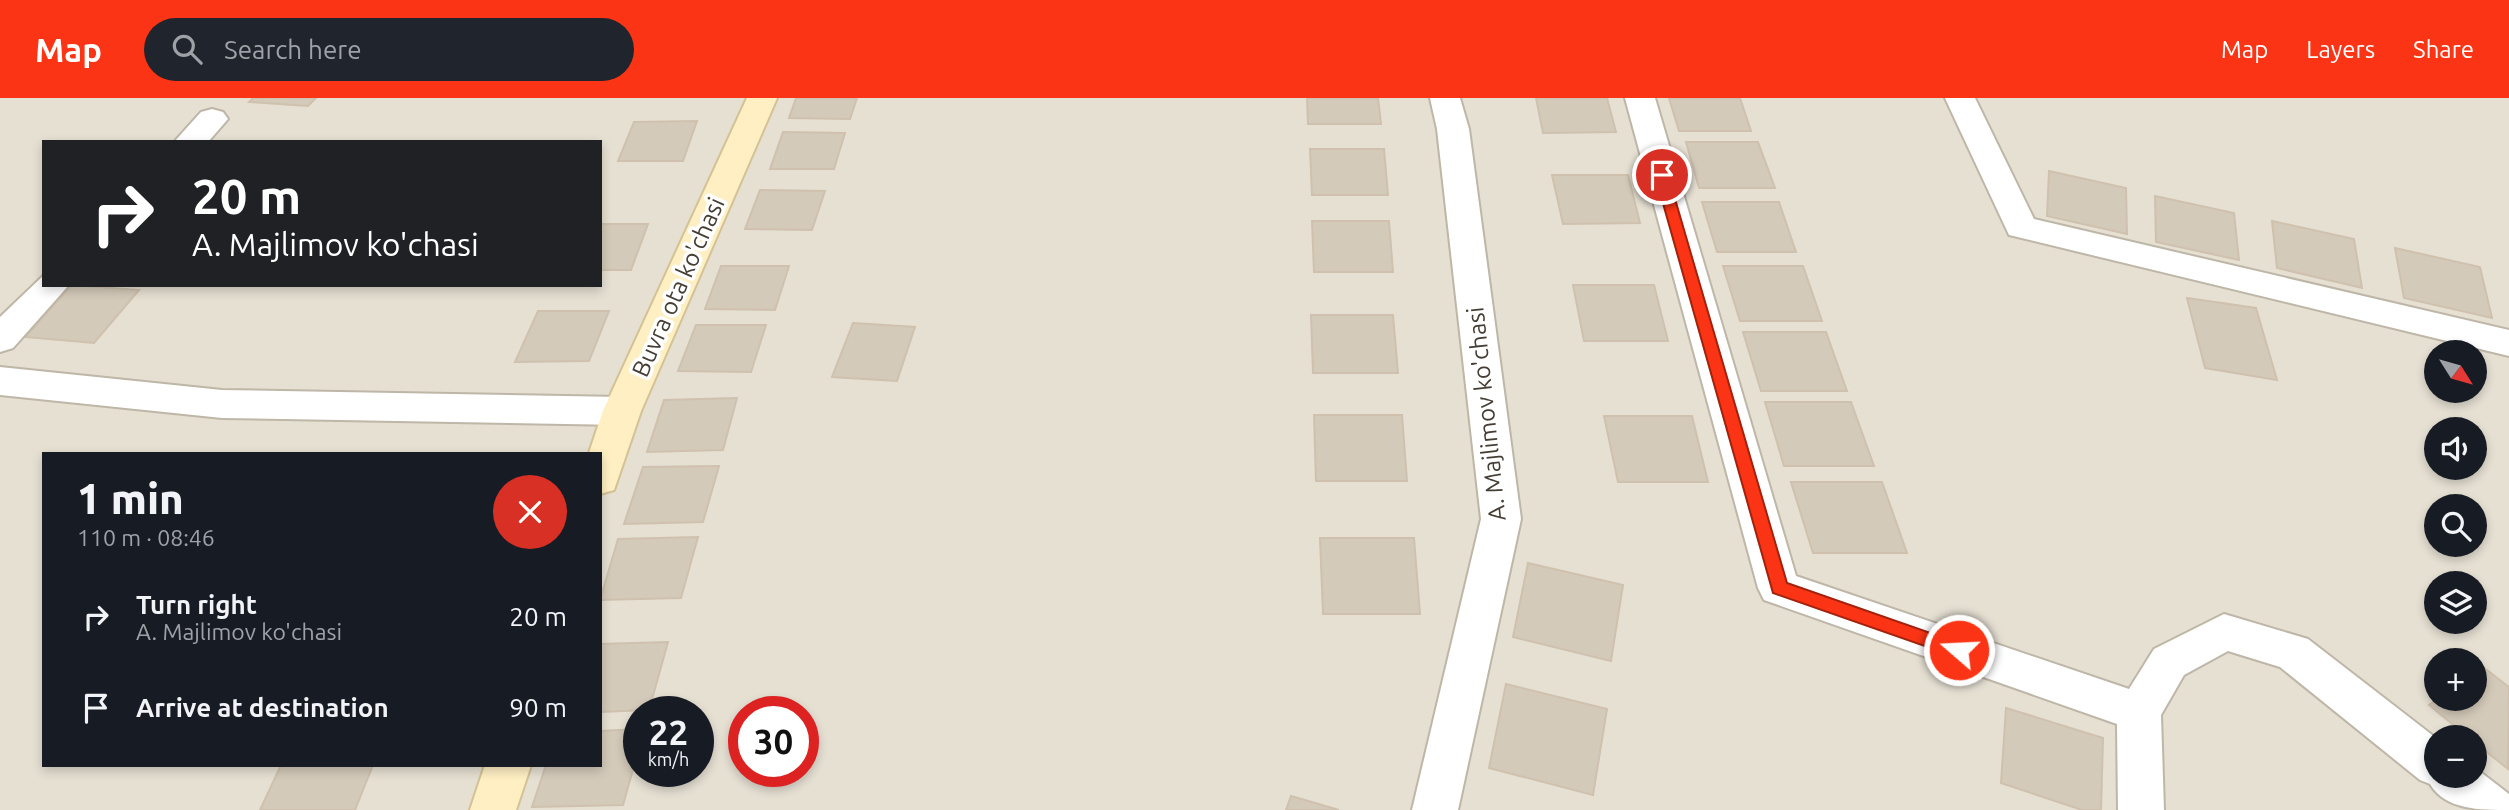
<!DOCTYPE html>
<html lang="en">
<head>
<meta charset="utf-8">
<style>
	body { margin:0; font-family:Ubuntu,sans-serif; background:#20242c; color:#f1f3f6; height:100vh; display:flex; flex-direction:column; font-size:26px; white-space:nowrap }
	* { box-sizing:border-box; margin:0 }
	p { font-size:23px; color:#9ea1a6 }
	.icon { flex:none; width:38px; height:38px; fill:none; stroke:currentColor; stroke-width:2; stroke-linecap:round; stroke-linejoin:round }
	.map { position:relative; flex:1; overflow:hidden }
	.side { position:absolute; left:42px; top:354px; width:560px; height:315px; display:flex; flex-direction:column; background:#171b24; border-radius:0px; box-shadow:0 4px 10px #0003 }
	.side>* { flex:none }
	.top-card { position:absolute; left:42px; top:42px; width:560px; height:147px; border-radius:0px; box-shadow:0 4px 10px #0003; background:#202124; color:#fff; overflow:hidden }
	.needle { width:46px; rotate:127deg }
	.controls { position:absolute; left:2424px; top:242px; display:grid; gap:14px }
	.controls a { display:grid; place-items:center; width:63px; height:63px; border-radius:50%; background:#171b24; box-shadow:0 4px 10px #0003; font-size:35px }
	.speed { position:absolute; left:623px; top:598px; display:flex; gap:14px; font-size:35px; font-weight:700; text-align:center }
	.speed>* { display:grid; place-content:center; width:91px; height:91px; border-radius:50%; background:#171b24; box-shadow:0 4px 10px #0003; line-height:1 }
	.speed small { font-size:18px; font-weight:400 }
	.speed .limit { border:10px solid #d22; background:#fff; color:#111 }
	.pin { position:absolute; display:grid; place-items:center; width:60px; height:60px; color:#fff; margin:-30px; border:4px solid #fff; border-radius:50%; box-shadow:0 2px 7px #0007 }
	.me { position:absolute; width:77px; margin:-38px; rotate:289deg; stroke-linejoin:round; filter:drop-shadow(0 0 5px #0008) }
	.turn { display:flex; align-items:center; gap:24px; height:147px; padding:0 35px; font-size:32px }
	.turn .icon { width:91px; height:91px; stroke-width:2.5 }
	.turn b { display:block; font-size:49px; line-height:60px }
	.round { display:grid; place-items:center; flex:none; width:74px; height:74px; border-radius:37px; background:#20242c }
	.overview { display:flex; align-items:center; justify-content:space-between; height:119px; padding:0 35px }
	h1 { font-size:42px; font-weight:800; line-height:52px }
	ul { padding:0; list-style:none }
	li { display:flex; align-items:center; gap:21px; height:91px; padding:0 35px }
	li div { flex:1 }
	li b { display:block; font-size:26px }
	li em { font-style:normal }
	header { display:flex; align-items:center; gap:42px; box-sizing:border-box; height:98px; padding:0 35px; background:#fa3414; color:#fff }
	header strong { font-size:33px }
	nav { display:flex; gap:38px; margin-inline-start:auto; font-size:24px }
	.search { width:490px; height:63px; background:#20242c; display:flex; align-items:center; gap:18px; box-sizing:border-box; padding:0 24px; border-radius:38px; color:#9ea1a6; font-size:26px }
	.map>svg:first-child { display:block }
	.residential { fill:#e6e0d3; fill-rule:evenodd }
	.building { fill:#d4caba; stroke:#cfc1ad; stroke-width:2 }
	.lines { fill:none; stroke-linecap:round; stroke-linejoin:round }
	.minor-casing { stroke:#beb6a7; stroke-width:4 }
	.secondary-casing { stroke:#d3c294; stroke-width:4 }
	.minor { fill:#fff; fill-rule:evenodd }
	.secondary { fill:#ffefc3; fill-rule:evenodd }
	.route { fill:#fa3414; stroke:#a2220d; stroke-width:2 }
	.labels { text-anchor:middle; dominant-baseline:central; stroke-width:7; stroke-linejoin:round; paint-order:stroke }
	.street-label { font-size:24px; fill:#453e34; stroke:#fff }
</style>
</head>
<body>
<header>
<strong>Map</strong>
<div class="search"><svg class="icon" aria-label="search" viewBox="0 0 24 24"><circle cx="10" cy="10" r="6"/><path d="M15 15l6 6"/></svg>Search here</div>
<nav><a>Map</a><a>Layers</a><a>Share</a></nav>
</header>
<div class="map">
<svg width="2509" height="712" viewBox="0 0 2509 712">
	<rect width="100%" height="100%" fill="#f2eee5"/>
	<path class="residential" d="M 0,0 L 2509,0 L 2509,712 L 0,712 ZM 44,44 L 600,44 L 600,187 L 44,187 ZM 2436,254 L 2474,254 L 2474,292 L 2436,292 ZM 2436,331 L 2474,331 L 2474,369 L 2436,369 ZM 44,355 L 600,355 L 600,667 L 44,667 ZM 2436,408 L 2474,408 L 2474,446 L 2436,446 ZM 2436,485 L 2474,485 L 2474,523 L 2436,523 ZM 2436,562 L 2474,562 L 2474,600 L 2436,600 ZM 639,614 L 698,614 L 698,674 L 639,674 ZM 744,614 L 803,614 L 803,674 L 744,674 ZM 2436,639 L 2474,639 L 2474,677 L 2436,677 Z"/>
	<g class="building">
		<polygon points="253,0 316,0 308,8 249,4"/>
		<polygon points="796,0 857,0 850,21 789,20"/>
		<polygon points="1307,0 1378,0 1381,26 1308,26"/>
		<polygon points="1536,0 1607,0 1616,34 1543,35"/>
		<polygon points="1669,0 1740,0 1751,33 1679,33"/>
		<polygon points="697,23 683,63 618,63 634,24"/>
		<polygon points="783,34 845,35 834,71 770,71"/>
		<polygon points="1686,44 1758,44 1775,90 1699,90"/>
		<polygon points="1310,51 1384,51 1388,97 1312,97"/>
		<polygon points="2049,73 2126,90 2127,136 2047,118"/>
		<polygon points="1552,77 1628,77 1640,125 1563,126"/>
		<polygon points="760,92 825,93 812,132 745,131"/>
		<polygon points="2155,98 2234,115 2239,162 2156,144"/>
		<polygon points="1702,104 1779,104 1796,154 1717,154"/>
		<polygon points="1312,123 1389,123 1393,174 1314,174"/>
		<polygon points="2272,123 2354,141 2362,190 2277,170"/>
		<polygon points="600,126 648,126 631,172 600,172"/>
		<polygon points="2395,150 2480,169 2492,220 2404,200"/>
		<polygon points="721,168 789,168 775,212 705,211"/>
		<polygon points="1723,168 1803,168 1822,223 1740,223"/>
		<polygon points="72,187 139,192 94,245 25,239"/>
		<polygon points="1573,187 1654,187 1668,243 1584,243"/>
		<polygon points="2187,200 2256,210 2277,282 2205,270"/>
		<polygon points="538,213 609,213 589,263 515,264"/>
		<polygon points="1311,217 1393,217 1398,275 1313,275"/>
		<polygon points="853,225 915,229 897,283 832,279"/>
		<polygon points="696,227 766,227 751,274 678,273"/>
		<polygon points="1743,234 1826,234 1847,293 1761,293"/>
		<polygon points="737,300 723,352 647,354 664,302"/>
		<polygon points="1765,304 1851,304 1874,368 1784,368"/>
		<polygon points="1314,317 1402,317 1407,383 1316,383"/>
		<polygon points="1604,318 1692,318 1708,384 1618,384"/>
		<polygon points="719,368 703,424 624,426 643,369"/>
		<polygon points="1791,384 1882,384 1907,455 1813,455"/>
		<polygon points="698,439 681,500 600,502 618,441"/>
		<polygon points="1320,440 1414,440 1420,516 1323,516"/>
		<polygon points="1528,465 1623,487 1611,563 1513,539"/>
		<polygon points="668,544 649,612 600,614 600,546"/>
		<polygon points="2483,569 2509,589 2508,671 2474,644 2474,639 2468,639 2429,607 2439,600 2474,600 2474,575"/>
		<polygon points="1506,586 1607,611 1593,697 1489,670"/>
		<polygon points="2006,610 2103,640 2101,712 2082,712 2001,685"/>
		<polygon points="639,631 639,650 623,707 532,709 546,667 600,667 600,633"/>
		<polygon points="281,667 373,667 355,712 260,712"/>
		<polygon points="1291,698 1339,712 1286,712"/>
	</g>
	<g class="lines">
		<defs>
			<g id="minor">
				<polygon points="1430,0 1460,0 1469,31 1521,421 1458,712 1412,712 1481,421 1437,31"/>
				<path d="M 1625,0 L 1655,0 L 1796,478 L 2129,591 L 2154,551 L 2224,516 L 2308,541 L 2436,640 L 2436,677 L 2474,677 L 2474,669 L 2509,696 L 2509,712 C 2480,712 2445,712 2430,686 L 2420,682 L 2280,569 L 2228,553 L 2184,577 L 2161,617 L 2164,712 L 2118,712 L 2117,626 L 1764,502 L 1758,490 Z"/>
				<polygon points="1945,0 1975,0 2034,121 2509,232 2509,258 2009,137"/>
				<polygon points="212,11 223,14 228,21 208,44 174,44 201,14"/>
				<polygon points="44,177 44,187 69,187 13,250 0,254 0,219"/>
				<polygon points="0,269 222,292 622,299 635,303 641,313 635,323 622,327 222,320 0,297"/>
			</g>
			<g id="secondary">
				<polygon points="747,0 777,0 641,313 614,392 600,396 600,355 589,355 603,313"/>
				<polygon points="485,667 531,667 516,712 470,712"/>
			</g>
		</defs>
		<use href="#minor" class="minor-casing"/>
		<use href="#secondary" class="secondary-casing"/>
		<use href="#minor" class="minor"/>
		<use href="#secondary" class="secondary"/>
	</g>
	<polygon class="route" points="1662,73 1668,77 1787,485 1965,547 1968,552 1965,558 1959,560 1773,495 1655,77"/>
	<g class="labels">
		<g class="street-label">
			<text transform="translate(678 189) rotate(-66)">Buvra ota ko'chasi</text>
			<text transform="translate(1486 316) rotate(-96)">A. Majlimov ko'chasi</text>
		</g>
	</g>
</svg>
<div class="controls">
<a><svg class="needle" viewBox="-14 -14 28 28"><path d="M0-13l5 13h-10z" fill="#e53935"/><path d="M0 13l5-13h-10z" fill="#9ea1a6"/></svg></a>
<a><svg class="icon" aria-label="sound" viewBox="0 0 24 24"><path d="M4 9h4l5-4v14l-5-4H4zM17 9q2 3 0 6"/></svg></a>
<a><svg class="icon" aria-label="search" viewBox="0 0 24 24"><circle cx="10" cy="10" r="6"/><path d="M15 15l6 6"/></svg></a>
<a><svg class="icon" aria-label="layers" viewBox="0 0 24 24"><path d="M12 4l9 5-9 5-9-5zM3 14l9 5 9-5"/></svg></a>
<a>+</a>
<a>−</a>
</div>
<div class="speed"><div>22<small>km/h</small></div><div class="limit">30</div></div>
<div class="pin" style="left:1662px;top:77px;background:#d93025"><svg class="icon" aria-label="arrive" viewBox="0 0 24 24"><path d="M6 21V4h12l-3 4 3 4H6"/></svg></div>
<svg class="me" style="left:1959px;top:552px" viewBox="-20 -20 40 40"><circle r="17" fill="#fa3414" stroke="#fff" stroke-width="3"/><path d="M0-11L8 9 0 5-8 9z" fill="#fff"/></svg>
<div class="top-card">
<div class="turn"><svg class="icon" aria-label="right" viewBox="0 0 24 24"><path d="M7 20v-9h11M14 6l5 5-5 5"/></svg><div><b>20 m</b>A. Majlimov ko'chasi</div></div>
</div>
<section class="side">
<div class="overview"><div><h1>1 min</h1><p>110 m · 08:46</p></div><a class="round" style="background:#d93025;color:#fff"><svg class="icon" aria-label="close" viewBox="0 0 24 24"><path d="M6 6l12 12M18 6L6 18"/></svg></a></div>
<ul>
<li><svg class="icon" aria-label="right" viewBox="0 0 24 24"><path d="M7 20v-9h11M14 6l5 5-5 5"/></svg><div><b>Turn right</b><p>A. Majlimov ko'chasi</p></div><em>20 m</em></li>
<li><svg class="icon" aria-label="arrive" viewBox="0 0 24 24"><path d="M6 21V4h12l-3 4 3 4H6"/></svg><div><b>Arrive at destination</b></div><em>90 m</em></li>
</ul>
</section>
</div>
</body>
</html>
